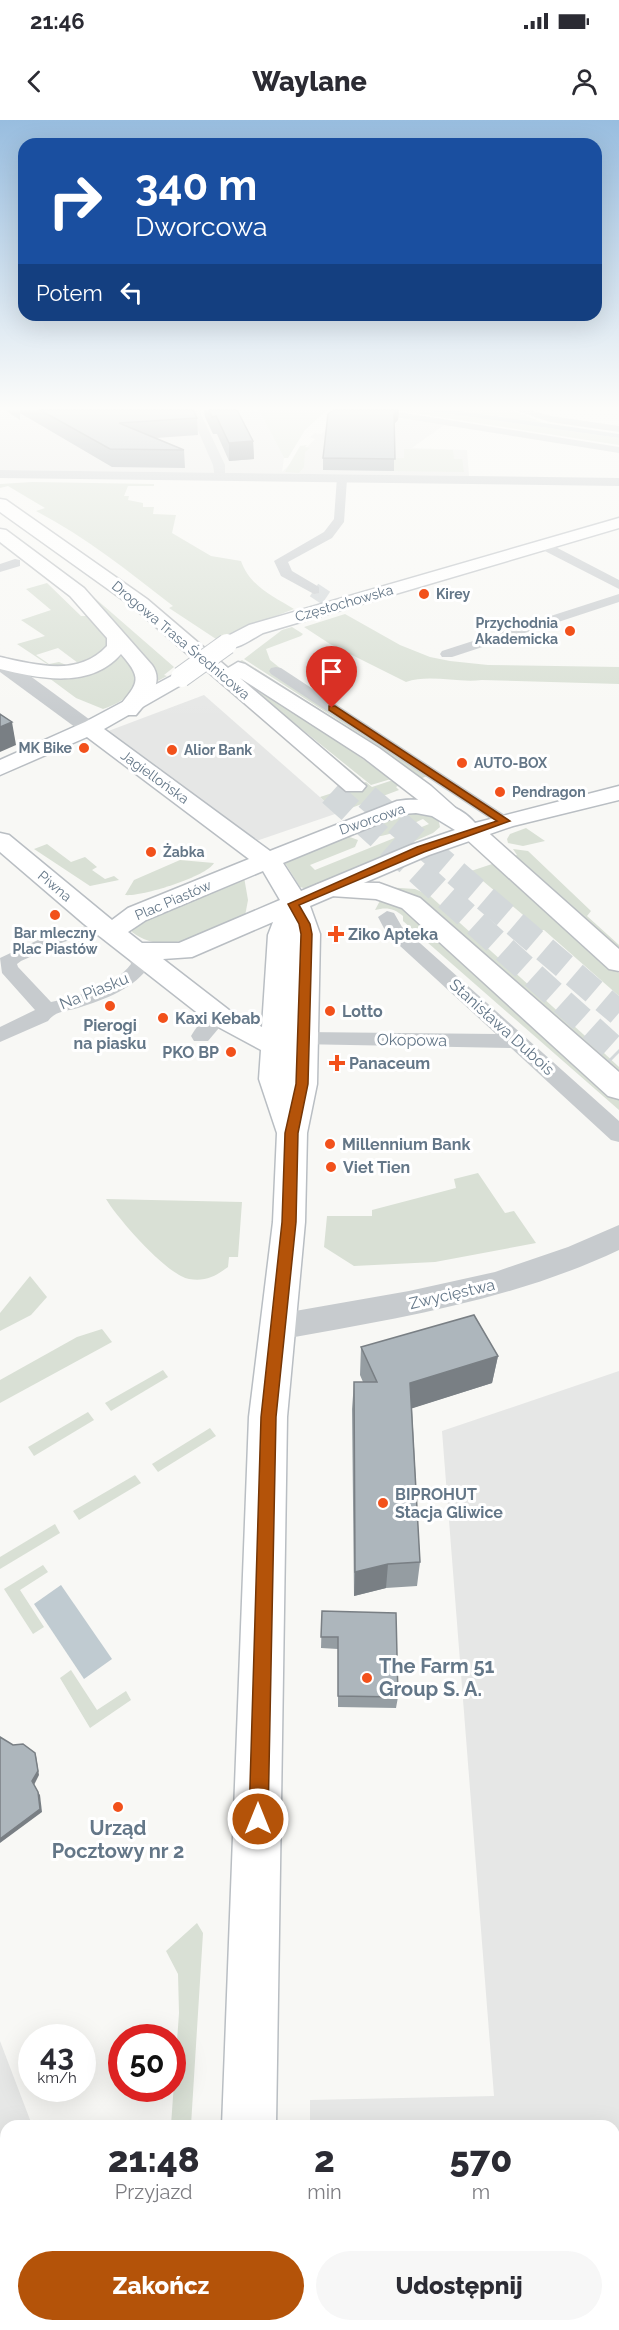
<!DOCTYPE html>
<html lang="pl">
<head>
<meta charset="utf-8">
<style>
	body { margin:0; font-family:Raleway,sans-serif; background:#f7f7f7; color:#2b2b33; height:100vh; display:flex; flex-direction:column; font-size:22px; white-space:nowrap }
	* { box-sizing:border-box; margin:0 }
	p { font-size:20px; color:#7c7c81 }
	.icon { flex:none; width:33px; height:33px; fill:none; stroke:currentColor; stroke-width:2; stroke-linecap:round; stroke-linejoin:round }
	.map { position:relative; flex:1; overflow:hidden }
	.sheet { position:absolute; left:0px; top:2000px; width:620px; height:212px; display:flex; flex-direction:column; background:#fff; border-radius:18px 18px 0 0; box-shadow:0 6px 24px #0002 }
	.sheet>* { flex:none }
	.top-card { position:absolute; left:18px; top:18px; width:584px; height:183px; border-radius:18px; box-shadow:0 6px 24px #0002; background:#1a4fa0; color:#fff; overflow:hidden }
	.speed { position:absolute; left:18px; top:1904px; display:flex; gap:12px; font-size:30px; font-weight:700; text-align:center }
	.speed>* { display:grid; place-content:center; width:78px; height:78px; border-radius:50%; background:#fff; box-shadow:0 6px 24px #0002; line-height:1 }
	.speed small { font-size:15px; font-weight:400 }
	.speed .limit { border:9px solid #d22; background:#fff; color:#111 }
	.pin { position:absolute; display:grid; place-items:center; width:51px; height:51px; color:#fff; margin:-62px -26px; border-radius:50% 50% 50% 0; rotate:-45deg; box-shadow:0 0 6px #0007 }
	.pin .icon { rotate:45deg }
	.me { position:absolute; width:66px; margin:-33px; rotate:0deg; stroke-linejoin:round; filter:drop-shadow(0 0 4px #0008) }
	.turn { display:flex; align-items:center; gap:21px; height:126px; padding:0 18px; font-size:27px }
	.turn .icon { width:78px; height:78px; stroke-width:2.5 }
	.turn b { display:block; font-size:42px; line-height:51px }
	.then { display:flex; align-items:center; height:57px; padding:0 18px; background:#0003; gap:12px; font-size:22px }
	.eta { display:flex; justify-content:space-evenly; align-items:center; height:102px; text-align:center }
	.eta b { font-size:36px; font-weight:800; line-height:42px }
	.cta { display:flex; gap:12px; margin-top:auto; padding:12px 18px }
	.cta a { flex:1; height:69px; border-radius:36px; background:#b45309; color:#fff; font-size:24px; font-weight:800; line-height:69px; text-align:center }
	.cta a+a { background:#f7f7f7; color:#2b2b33 }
	.status { display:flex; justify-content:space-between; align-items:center; height:42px; padding:0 30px; background:#fff; direction:ltr }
	.status svg { height:16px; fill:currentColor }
	header { display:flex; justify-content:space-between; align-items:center; height:78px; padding:0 18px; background:#fff; font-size:27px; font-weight:800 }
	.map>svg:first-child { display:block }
	.built { fill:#e6e7e6 }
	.green { fill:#d9e0d5 }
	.water { fill:#c0cbd1 }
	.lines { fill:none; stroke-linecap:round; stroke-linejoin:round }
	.minor-tunnel { stroke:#d3d8da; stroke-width:15; stroke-dasharray:15 8; stroke-linecap:butt }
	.primary-tunnel-far1 { stroke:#d3d8da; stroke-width:26; stroke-dasharray:26 13; stroke-linecap:butt }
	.primary-tunnel { stroke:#d3d8da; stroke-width:33; stroke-dasharray:33 16; stroke-linecap:butt }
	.secondary-casing { stroke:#b9bec3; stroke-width:3 }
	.primary-casing { stroke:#babec2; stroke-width:3 }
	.minor { fill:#c7cbce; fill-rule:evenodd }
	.tertiary { fill:#c7cbce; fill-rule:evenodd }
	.secondary { fill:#fff; fill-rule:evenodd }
	.primary { fill:#fff; fill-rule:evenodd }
	.secondary-bridge-casing { stroke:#b9bec3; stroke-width:22; stroke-linecap:butt }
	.secondary-bridge { stroke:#fff; stroke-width:20 }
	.wall { fill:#959da2 }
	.shaded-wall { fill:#797f84 }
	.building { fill:#adb6bc; stroke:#797f84; stroke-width:1.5 }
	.route { fill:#b45309; stroke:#753606; stroke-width:1.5 }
	.poi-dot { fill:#f2511b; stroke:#fff; stroke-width:2 }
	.labels { text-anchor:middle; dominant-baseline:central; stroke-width:6; stroke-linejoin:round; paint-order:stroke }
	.far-poi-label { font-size:14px; font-weight:bold; fill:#647788; stroke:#fff; text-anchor:start }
	.far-street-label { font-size:14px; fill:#647788; stroke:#fff }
	.poi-label { font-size:16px; font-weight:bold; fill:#647788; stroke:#fff; text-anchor:start }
	.street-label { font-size:16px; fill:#647788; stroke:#fff }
	.near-poi-label { font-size:20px; font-weight:bold; fill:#647788; stroke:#fff; text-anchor:start }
</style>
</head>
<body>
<div class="status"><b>21:46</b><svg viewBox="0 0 49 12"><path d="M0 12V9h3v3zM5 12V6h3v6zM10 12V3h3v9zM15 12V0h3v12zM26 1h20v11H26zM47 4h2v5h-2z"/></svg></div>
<header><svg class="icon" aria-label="back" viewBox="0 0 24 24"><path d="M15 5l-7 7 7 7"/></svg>Waylane<svg class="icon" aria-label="person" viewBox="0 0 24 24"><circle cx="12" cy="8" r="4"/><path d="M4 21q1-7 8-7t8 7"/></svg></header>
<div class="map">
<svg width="619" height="2210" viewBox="0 0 619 2210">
	<rect width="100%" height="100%" fill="#f8f8f5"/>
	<g class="built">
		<polygon points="0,290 259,290 284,338 282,352 315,319 310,317 315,313 321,314 329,307 364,294 400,298 444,305 412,328 467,330 469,356 0,350"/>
		<polygon points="204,575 338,693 253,722 103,613"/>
		<polygon points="619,1251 619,2210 306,2210 306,2205 614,2205 614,2006 310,2005 310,1980 494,1976 442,1311"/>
		<polygon points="0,1921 32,2005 6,2006 6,2205 99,2205 101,2210 0,2210"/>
	</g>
	<g class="green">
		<polygon points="259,290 327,290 305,310 288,338 284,338"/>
		<polygon points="394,290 422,290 619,318 619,325"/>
		<polygon points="454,290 511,290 544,303"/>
		<polygon points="307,325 305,327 310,328 305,332 304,347 299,353 285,352 300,326"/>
		<polygon points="404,329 453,330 454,339 462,339 464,352 394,351 394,338 404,338"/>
		<path d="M 32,362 L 154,364 L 154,366 L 128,366 L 124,376 L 129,376 L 128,380 L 143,383 L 143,387 L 154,387 L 153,394 L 176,395 L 172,413 L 211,436 L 241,441 C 250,466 272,476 294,489 L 216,519 L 169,488 L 173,486 C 129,452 86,417 36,391 L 45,388 L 8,366 L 0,368 L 0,364 Z"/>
		<polygon points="74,460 174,547 164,555 167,556 156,562 153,548 113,499"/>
		<polygon points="47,463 81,496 90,496 111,520 111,524 86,544 78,543 58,528 36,535 49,544 59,542 71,547 50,546 17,524 45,516 21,500 51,490 26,469"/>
		<path d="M 345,494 L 400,525 L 430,537 L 450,541 L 488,545 L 619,547 L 619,564 L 482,560 C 457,563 429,554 406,562 L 330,524 L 304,507 Z"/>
		<polygon points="292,507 303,514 301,516 266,529 270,540 280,548 270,551 427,656 418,660 365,621 240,541 242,540 378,626 244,539 282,510"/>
		<path d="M 124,535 C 145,564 134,578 103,589 L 76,578 L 49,558 L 96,551 Z"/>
		<polygon points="240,552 391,659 371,665 237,557 361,659 357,660 231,554"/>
		<polygon points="396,659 402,664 396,667 399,670 338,693 320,677 366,662 372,667"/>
		<path d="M 417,693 L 438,698 L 440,707 L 433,713 L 307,769 L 300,767 L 285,743 L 347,716 L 358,720 L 355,727 L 310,745 L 315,750 L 429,704 L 423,699 C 407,706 377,725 362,712 L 362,710 L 396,696 Z"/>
		<polygon points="526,708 545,721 523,726 508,723 507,719 510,714"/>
		<polygon points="47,724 71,742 85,737 97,747 92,750 105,759 114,756 119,760 90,766 34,729"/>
		<polygon points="513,729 528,731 591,791 587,796 619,825 619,834 511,737 517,735"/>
		<path d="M 180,740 L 214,743 C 206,757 141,777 125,775 L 134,760 Z"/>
		<polygon points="498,742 619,853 619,876 544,810 541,810 471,751"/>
		<path d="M 244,757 L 248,780 L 245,796 C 211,810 166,839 132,812 L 133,802 Z"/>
		<polygon points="385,767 415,769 429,775 604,933 619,947 619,958"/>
		<path d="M 382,777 L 395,781 L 619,977 L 619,990 L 403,801 L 403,796 C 394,788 386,787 375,790 Z"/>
		<polygon points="478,1053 505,1093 514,1091 536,1123 435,1142 354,1146 324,1127 327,1096 372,1096 372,1090 456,1068 454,1059"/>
		<path d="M 106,1079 L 242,1082 L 238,1137 L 229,1137 L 228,1147 C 216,1156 205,1162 189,1159 C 167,1155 118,1099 106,1079 Z"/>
		<polygon points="30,1156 47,1177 31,1195 0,1211 0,1193"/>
		<polygon points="102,1209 112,1222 0,1283 0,1260 77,1217"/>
		<polygon points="163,1250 168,1257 111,1291 105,1283"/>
		<polygon points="88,1292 94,1300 34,1336 28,1327"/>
		<polygon points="210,1308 216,1316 158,1352 152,1344"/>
		<polygon points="135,1355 141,1363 79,1400 73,1391"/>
		<polygon points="55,1404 60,1413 0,1449 0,1437"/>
		<polygon points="43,1445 48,1452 20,1470 44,1507 33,1514 4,1469"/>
		<polygon points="71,1550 97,1590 126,1571 131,1580 90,1608 60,1558"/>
		<polygon points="197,1803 203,1813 191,2005 171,2005 179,1893 178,1854 166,1831"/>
	</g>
	<g class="water">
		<polygon points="422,290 454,290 619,314 619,318"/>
		<polygon points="61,1465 112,1539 84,1559 34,1484"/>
	</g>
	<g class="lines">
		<polyline class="minor-tunnel" points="314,470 326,478"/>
		<g class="primary-tunnel-far1">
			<polyline points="331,673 618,932"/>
			<polyline points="367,677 619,893"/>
		</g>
		<polyline class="primary-tunnel" points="617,931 619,933"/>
		<defs>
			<g id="secondary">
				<path d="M 619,398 L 619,408 L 263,513 C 250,520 235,532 220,528 L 217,524 L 220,520 L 249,505 Z"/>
				<path d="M 181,551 L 188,553 L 191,557 L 188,561 L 104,609 L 270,731 L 397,681 C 423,677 457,681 475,703 L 619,666 L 619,680 L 513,706 L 429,735 L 310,786 L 320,814 L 317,964 L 307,1013 L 305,1102 L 287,1297 L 276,2006 L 222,2006 L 249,1297 L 273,1102 L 277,1013 L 259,959 L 261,930 L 209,902 L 84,804 L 0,732 L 0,713 L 9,715 L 112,800 L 128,788 L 249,739 L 87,617 L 0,655 L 0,640 L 85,602 ZM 416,693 L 432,696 L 455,710 L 411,725 L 301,771 L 283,743 L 402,694 ZM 263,751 L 280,780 L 179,823 L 142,823 L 128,812 L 146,800 ZM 273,802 L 268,815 L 262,907 L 229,890 L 163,839 L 192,837 Z"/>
				<rect x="215" y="2205" width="58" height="5"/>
			</g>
			<g id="primary">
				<polygon points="0,379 6,380 147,479 228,548 238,542 245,544 379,628 431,666 459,691 455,696 439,696 364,638 240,558 366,666 362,671 346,671 133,487 0,392"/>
				<path d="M 0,409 L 6,410 L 84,468 L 152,545 C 165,563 148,581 136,595 L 120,595 L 117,590 C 135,564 146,562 121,534 C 91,569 40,559 0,549 L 0,537 C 36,545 79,557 107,526 L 107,518 L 70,476 L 0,422 Z"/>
				<polygon points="473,705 482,707 619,829 619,851 609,849 464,717 461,712 464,707"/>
				<polygon points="325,762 379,763 420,778 619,952 619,979 608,976 402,788 376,779 316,775 312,770 316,765"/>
			</g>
		</defs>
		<use href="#secondary" class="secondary-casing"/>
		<use href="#primary" class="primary-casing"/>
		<g class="minor">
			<polygon points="189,290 199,290 225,345 225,360 215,358 213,345"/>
			<polygon points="364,290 386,290 619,327 619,333 369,293"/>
			<polygon points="514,290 529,290 551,296 619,306 619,312 550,302"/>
			<polygon points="337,357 347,359 344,402 332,418 288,442 292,451 319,467 319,473 314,474 281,456 274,441 324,412 334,399"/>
			<polygon points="544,421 619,460 619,469 539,428 539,422"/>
			<polygon points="15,439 20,440 20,446 0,452 0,444"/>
			<polygon points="619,474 619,482 452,537 442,537 440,534 442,531"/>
			<polygon points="276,547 281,548 514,701 511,705 499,705 271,554 269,551 271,548"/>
			<polygon points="387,791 394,793 402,807 619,1001 619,1022 611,1020 511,928 297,924 294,919 297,914 304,912 496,914 387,814 378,797"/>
			<path d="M 99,804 L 118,808 L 121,812 C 114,822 100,815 89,816 C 65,818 42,832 21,841 L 17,844 L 18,847 L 51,882 C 76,877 115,866 131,844 L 128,831 L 131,827 L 145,827 L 151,844 C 134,869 106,879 78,888 C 67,891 55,891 48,901 L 0,922 L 0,907 L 35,890 L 2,853 L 0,838 L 55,812 Z"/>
			<path d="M 219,889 L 226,891 L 229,896 L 208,921 L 194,921 L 191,916 C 197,906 207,892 219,889 Z"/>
		</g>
		<g class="tertiary">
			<polygon points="0,350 619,358 619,366 0,358"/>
			<polygon points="0,537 7,539 97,605 100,609 97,613 83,613 0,552"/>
			<path d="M 619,1105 L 619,1130 C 511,1181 394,1199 278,1220 L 267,1216 L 262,1207 L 267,1198 L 278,1194 L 409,1171 L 495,1152 L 568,1127 Z"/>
		</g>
		<use href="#secondary" class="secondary"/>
		<use href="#primary" class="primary"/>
		<defs>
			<polyline id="secondary-bridge" points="181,557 227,524"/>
		</defs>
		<use href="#secondary-bridge" class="secondary-bridge-casing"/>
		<use href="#secondary-bridge" class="secondary-bridge"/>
	</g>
	<g class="wall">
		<polygon points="5,290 193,290 197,298 198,315 156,318 184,330 185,348 112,347 20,293 20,300"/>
		<polygon points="204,290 237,290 253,321 254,339 229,341 217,314 213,314 205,297"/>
		<polygon points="398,300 394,304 394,351 323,350 323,338"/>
		<polygon points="361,1227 498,1236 492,1263 412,1288 420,1442 417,1466 386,1468 354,1476 352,1289 354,1262 363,1262 360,1255"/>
		<polygon points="322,1491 398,1577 396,1588 338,1587 338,1529 321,1528"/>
	</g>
	<g class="shaded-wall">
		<polygon points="398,290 399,290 398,300 393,305 394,294"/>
		<polygon points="253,321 254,339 229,341 229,323"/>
		<polygon points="12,602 16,625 0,632 0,607"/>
		<polygon points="498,1236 492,1263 407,1290 410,1263"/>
		<polygon points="388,1444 386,1468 354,1476 355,1452"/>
		<polygon points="35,1633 36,1636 39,1655 34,1665 32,1661"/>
		<polygon points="38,1672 40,1675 42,1692 0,1723 0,1719"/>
	</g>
	<g class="building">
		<polygon points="40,290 193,290 197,298 119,303 184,330 110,329"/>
		<polygon points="209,290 237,290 253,321 229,323 216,296 212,297"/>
		<polygon points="334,290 398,290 394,294 395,339 323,338 328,294"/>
		<polygon points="0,594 12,602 0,607"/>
		<polygon points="474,1195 498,1236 410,1263 420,1442 388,1444 355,1452 354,1262 377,1262 361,1227"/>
		<polygon points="322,1491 396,1493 398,1577 338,1576 338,1517 321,1517"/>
		<polygon points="0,1617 13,1625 23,1624 35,1633 38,1651 32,1661 38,1672 40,1689 0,1719"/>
	</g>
	<linearGradient id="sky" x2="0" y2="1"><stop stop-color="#98bddf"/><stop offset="0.48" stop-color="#fcfcfa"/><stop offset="1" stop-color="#fcfcfa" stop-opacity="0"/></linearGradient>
	<rect width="619" height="599" fill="url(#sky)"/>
	<polygon class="route" points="329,586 335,586 510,701 424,732 299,785 310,804 312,814 308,964 298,1013 296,1102 276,1297 268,1699 265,1706 258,1709 251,1706 249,1699 261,1297 282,1102 285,1013 296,964 301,814 299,804 288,784 417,727 497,701 329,590"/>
	<g class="poi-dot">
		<circle cx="424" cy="474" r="6"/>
		<circle cx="570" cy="511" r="6"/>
		<circle cx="84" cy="628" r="6"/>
		<circle cx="172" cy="630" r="6"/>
		<circle cx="462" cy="643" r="6"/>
		<circle cx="500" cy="672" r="6"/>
		<circle cx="151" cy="732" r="6"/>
		<circle cx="55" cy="795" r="6"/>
		<path d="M333 805h6v6h6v6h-6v6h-6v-6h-6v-6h6z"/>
		<circle cx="110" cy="886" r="6"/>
		<circle cx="330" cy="891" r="6"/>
		<circle cx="163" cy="898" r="6"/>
		<circle cx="231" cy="932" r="6"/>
		<path d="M334 934h6v6h6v6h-6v6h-6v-6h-6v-6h6z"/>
		<circle cx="330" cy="1024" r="6"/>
		<circle cx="331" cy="1047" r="6"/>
		<circle cx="383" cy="1383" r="6"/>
		<circle cx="367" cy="1558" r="6"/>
		<circle cx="118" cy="1687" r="6"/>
	</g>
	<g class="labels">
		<g class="far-poi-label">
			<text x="436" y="474">Kirey</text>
			<text x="558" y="503" text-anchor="end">Przychodnia<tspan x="558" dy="16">Akademicka</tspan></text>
			<text x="72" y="628" text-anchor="end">MK Bike</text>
			<text x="184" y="630">Alior Bank</text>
			<text x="474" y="643">AUTO-BOX</text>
			<text x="512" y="672">Pendragon</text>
			<text x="163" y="732">Żabka</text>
			<text x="55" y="813" text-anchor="middle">Bar mleczny<tspan x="55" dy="16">Plac Piastów</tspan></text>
		</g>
		<g class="far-street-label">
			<text transform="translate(344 483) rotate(-16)">Częstochowska</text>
			<text transform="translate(181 520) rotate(40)">Drogowa Trasa Średnicowa</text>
			<text transform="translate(155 657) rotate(36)">Jagiellońska</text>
			<text transform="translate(372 699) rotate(-19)">Dworcowa</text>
			<text transform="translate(55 766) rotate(40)">Piwna</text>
			<text transform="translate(173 780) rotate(-23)">Plac Piastów</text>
		</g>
		<g class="poi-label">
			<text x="348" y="814">Ziko Apteka</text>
			<text x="342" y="891">Lotto</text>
			<text x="175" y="898">Kaxi Kebab</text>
			<text x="110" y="905" text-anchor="middle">Pierogi<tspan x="110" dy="18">na piasku</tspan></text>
			<text x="219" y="932" text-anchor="end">PKO BP</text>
			<text x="349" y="943">Panaceum</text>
			<text x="342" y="1024">Millennium Bank</text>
			<text x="343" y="1047">Viet Tien</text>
			<text x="395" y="1374">BIPROHUT<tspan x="395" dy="18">Stacja Gliwice</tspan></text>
		</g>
		<g class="street-label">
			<text transform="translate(94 871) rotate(-22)">Na Piasku</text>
			<text transform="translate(502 907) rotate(42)">Stanisława Dubois</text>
			<text transform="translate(412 920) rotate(1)">Okopowa</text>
			<text transform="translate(452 1174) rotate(-13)">Zwycięstwa</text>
		</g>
		<g class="near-poi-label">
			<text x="379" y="1546">The Farm 51<tspan x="379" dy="23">Group S. A.</tspan></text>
			<text x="118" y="1708" text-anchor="middle">Urząd<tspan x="118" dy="23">Pocztowy nr 2</tspan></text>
		</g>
	</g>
</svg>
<div class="speed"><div>43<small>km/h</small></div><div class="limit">50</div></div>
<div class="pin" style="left:332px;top:588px;background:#d93025"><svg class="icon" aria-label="arrive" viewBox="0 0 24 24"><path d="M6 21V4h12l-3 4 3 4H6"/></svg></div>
<svg class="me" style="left:258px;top:1699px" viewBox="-20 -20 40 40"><circle r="17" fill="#b45309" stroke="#fff" stroke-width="3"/><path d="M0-11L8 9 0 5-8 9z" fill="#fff"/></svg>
<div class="top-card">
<div class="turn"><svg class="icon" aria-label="right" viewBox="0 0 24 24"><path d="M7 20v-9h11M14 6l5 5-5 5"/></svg><div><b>340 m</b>Dworcowa</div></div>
<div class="then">Potem<svg class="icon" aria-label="left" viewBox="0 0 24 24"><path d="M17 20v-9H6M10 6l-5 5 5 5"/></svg></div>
</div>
<section class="sheet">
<div class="eta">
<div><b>21:48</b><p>Przyjazd</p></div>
<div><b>2</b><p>min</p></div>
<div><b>570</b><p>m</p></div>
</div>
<div class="cta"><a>Zakończ</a><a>Udostępnij</a></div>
</section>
</div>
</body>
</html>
